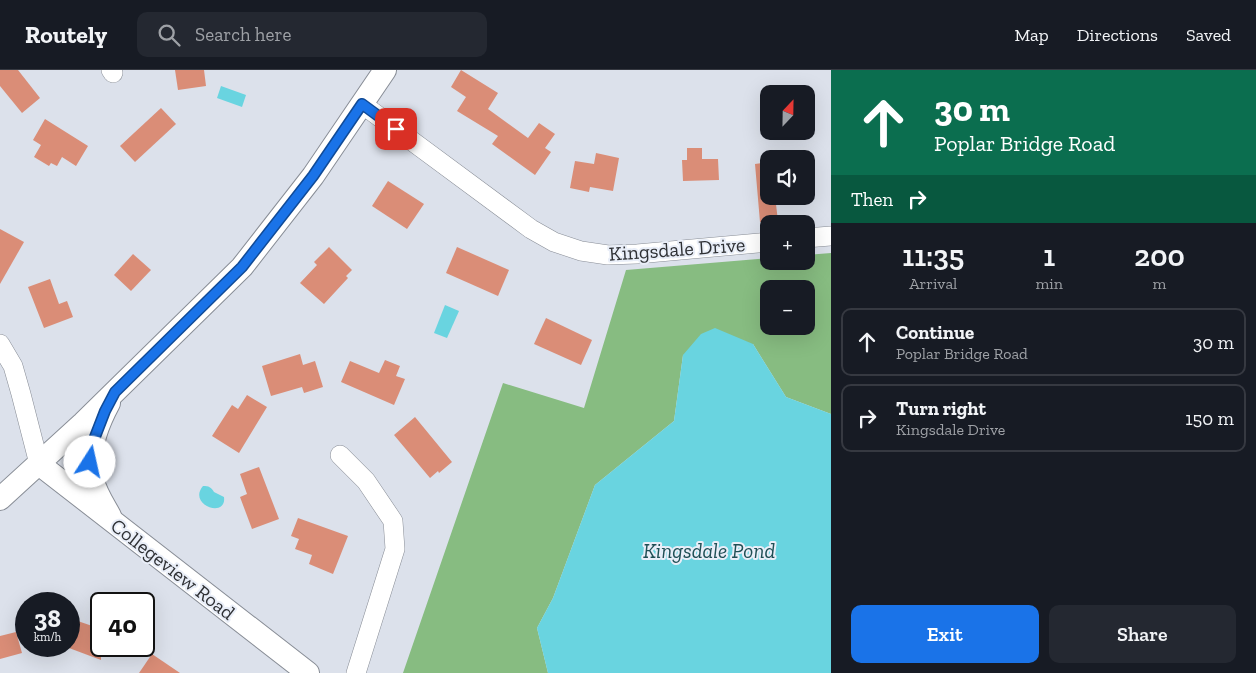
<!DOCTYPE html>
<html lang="en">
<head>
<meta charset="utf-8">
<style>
	body { margin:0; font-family:"Zilla Slab",serif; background:#242831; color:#f1f3f6; height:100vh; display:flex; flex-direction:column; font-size:19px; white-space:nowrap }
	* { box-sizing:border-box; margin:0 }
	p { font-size:16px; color:#9ea1a6 }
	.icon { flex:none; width:28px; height:28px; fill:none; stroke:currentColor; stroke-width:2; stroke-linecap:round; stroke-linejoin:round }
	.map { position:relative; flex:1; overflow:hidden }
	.drawer { display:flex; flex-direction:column; background:#171b24; width:425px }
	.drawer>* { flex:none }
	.top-card { background:#0b6e4f; color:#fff; overflow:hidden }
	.needle { width:32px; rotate:22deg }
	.fabs { position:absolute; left:760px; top:15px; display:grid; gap:10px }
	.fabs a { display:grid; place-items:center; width:55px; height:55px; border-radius:10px; background:#171b24; box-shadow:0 5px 20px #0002; font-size:25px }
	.speed { position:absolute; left:15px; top:522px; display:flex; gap:10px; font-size:25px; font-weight:700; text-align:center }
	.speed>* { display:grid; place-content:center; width:65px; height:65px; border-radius:50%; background:#171b24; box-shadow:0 5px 20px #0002; line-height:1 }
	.speed small { font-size:12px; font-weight:400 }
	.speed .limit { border:2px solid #111; border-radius:8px; background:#fff; color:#111 }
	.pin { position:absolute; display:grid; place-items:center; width:42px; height:42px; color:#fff; margin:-21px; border-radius:10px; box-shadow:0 2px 8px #0006 }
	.me { position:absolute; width:55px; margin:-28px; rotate:10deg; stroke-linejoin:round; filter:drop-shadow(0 0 4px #0008) }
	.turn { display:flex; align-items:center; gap:18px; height:105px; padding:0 20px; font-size:22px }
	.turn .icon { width:65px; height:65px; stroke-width:2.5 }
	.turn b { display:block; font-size:35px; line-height:42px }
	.then { display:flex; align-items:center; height:48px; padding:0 20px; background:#0003; gap:10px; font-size:19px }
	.eta { display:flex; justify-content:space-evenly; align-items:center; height:85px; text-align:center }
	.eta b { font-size:30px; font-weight:600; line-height:35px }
	.primary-button { display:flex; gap:10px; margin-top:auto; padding:10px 20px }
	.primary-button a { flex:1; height:58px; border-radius:10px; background:#1a73e8; color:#fff; font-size:20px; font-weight:600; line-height:58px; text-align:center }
	.primary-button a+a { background:#242831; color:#f1f3f6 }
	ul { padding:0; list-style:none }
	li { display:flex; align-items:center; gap:15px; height:68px; margin:0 10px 8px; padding:0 10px; border:2px solid #363941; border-radius:10px }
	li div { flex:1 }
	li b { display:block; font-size:19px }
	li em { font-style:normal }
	header { display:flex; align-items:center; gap:30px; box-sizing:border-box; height:70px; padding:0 25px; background:#171b24; border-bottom:1px solid #363941 }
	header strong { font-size:24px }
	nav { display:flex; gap:28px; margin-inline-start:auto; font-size:18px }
	.search { width:350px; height:45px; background:#242831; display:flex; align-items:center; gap:12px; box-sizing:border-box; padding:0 18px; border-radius:10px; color:#9ea1a6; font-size:19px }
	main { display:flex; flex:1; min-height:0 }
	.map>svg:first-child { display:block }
	.forest { fill:#87bc81; fill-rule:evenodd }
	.water { fill:#69d4e0 }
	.building { fill:#da8d77 }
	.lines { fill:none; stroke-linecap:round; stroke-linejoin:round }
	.minor-casing { stroke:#888d96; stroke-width:20 }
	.tertiary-casing { stroke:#888d96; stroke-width:24 }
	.minor { stroke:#fff; stroke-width:19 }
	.tertiary { stroke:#fff; stroke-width:22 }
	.route-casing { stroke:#114b97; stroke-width:12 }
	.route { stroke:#1a73e8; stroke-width:9 }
	.labels { text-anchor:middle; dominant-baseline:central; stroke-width:4; stroke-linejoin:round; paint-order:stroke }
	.street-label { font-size:20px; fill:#2f3135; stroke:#e9eef8 }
	.water-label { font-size:21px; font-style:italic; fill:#1f4f55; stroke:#e9eef8 }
</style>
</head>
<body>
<header>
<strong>Routely</strong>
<div class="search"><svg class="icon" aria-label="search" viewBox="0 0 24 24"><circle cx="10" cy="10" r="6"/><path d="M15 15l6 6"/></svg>Search here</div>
<nav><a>Map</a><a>Directions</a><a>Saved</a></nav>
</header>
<main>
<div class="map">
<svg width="831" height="603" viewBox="0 0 831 603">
	<rect width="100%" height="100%" fill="#dce1eb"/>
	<path class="forest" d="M 831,183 L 831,344 L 786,327 L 753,274 L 683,285 L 674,351 L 595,415 L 553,528 L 537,558 L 548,603 L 403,603 L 503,313 L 584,338 L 626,200 L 769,188 L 769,191 L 806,191 L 806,185 ZM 769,219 L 806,219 L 806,256 L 769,256 Z"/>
	<g class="water">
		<polygon points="221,16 246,25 242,37 217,28"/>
		<polygon points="445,235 459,241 447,268 434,263"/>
		<polygon points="715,258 753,274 786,327 831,344 831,603 548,603 537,558 553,528 595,415 674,351 683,285 701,264"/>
		<path d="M 203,416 C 209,416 211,417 214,422 L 224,427 C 227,449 187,435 203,416 Z"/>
	</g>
	<g class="building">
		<polygon points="0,0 18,0 40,28 22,43 0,16"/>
		<polygon points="175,0 204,0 206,16 178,20"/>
		<polygon points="461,0 498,23 488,39 528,68 539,53 555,64 545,78 551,82 535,105 492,74 498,66 457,41 466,27 451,17"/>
		<polygon points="161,38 176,54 135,92 120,76"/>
		<polygon points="45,49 88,76 76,96 62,87 57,96 51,93 49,96 34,87 41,75 33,70"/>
		<polygon points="687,78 702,78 702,89 718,89 719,110 683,111 682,90 687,90"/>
		<polygon points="596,83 619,88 613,121 590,117 589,122 570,118 575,91 594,94"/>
		<polygon points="769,92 769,126 775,126 778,151 760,152 755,94"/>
		<polygon points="388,111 424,134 407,159 372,136"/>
		<polygon points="0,159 24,172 0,214"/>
		<polygon points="329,177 352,200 346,206 348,208 324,234 300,213 317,195 314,192"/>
		<polygon points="457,177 509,200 498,226 446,203"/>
		<polygon points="133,184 151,200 131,221 114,205"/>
		<polygon points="50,209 59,234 67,231 73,247 44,258 28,217"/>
		<polygon points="546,248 592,270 581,295 534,274"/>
		<polygon points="300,284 303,295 315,291 323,317 304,323 302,317 271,326 262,296"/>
		<polygon points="385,290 400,296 396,306 405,309 394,335 341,312 350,291 379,303"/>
		<polygon points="247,325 267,337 239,383 212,366 232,335 238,339"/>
		<polygon points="415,347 452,392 439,403 438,401 430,408 394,365"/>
		<polygon points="259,397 279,449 252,459 240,427 247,424 240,404"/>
		<polygon points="298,448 348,466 333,504 309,494 312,485 295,479 299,469 291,466"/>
		<polygon points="69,548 101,559 101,590 69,578"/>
		<polygon points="16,562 22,583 0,589 0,566"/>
		<polygon points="152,584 180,603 139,603"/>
	</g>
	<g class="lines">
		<defs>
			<g id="minor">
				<polyline points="111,0 113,3"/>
				<polyline points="362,34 531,159 554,172 581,181 608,185 637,184 769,172"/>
				<polyline points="806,168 831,166"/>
				<polyline points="0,274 13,296 21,324 39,394"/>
				<polyline points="340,385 366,411 393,451 395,479 356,603"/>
			</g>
			<g id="tertiary">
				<path d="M 109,333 C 96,357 86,384 93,411 C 96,423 104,435 110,446"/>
				<polyline points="39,394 308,603"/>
				<polyline points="0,429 83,353 242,197 313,106 385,0"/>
			</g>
		</defs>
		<use href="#minor" class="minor-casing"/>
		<use href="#tertiary" class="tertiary-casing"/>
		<use href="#minor" class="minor"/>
		<use href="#tertiary" class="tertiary"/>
	</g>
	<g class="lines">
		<defs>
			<polyline id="route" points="90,392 93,372 105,341 115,322 242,197 313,106 362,34 396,59"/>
		</defs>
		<use href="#route" class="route-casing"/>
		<use href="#route" class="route"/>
	</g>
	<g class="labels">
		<g class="street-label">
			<text transform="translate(677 179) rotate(-4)">Kingsdale Drive</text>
			<text transform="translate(173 499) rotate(38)">Collegeview Road</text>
		</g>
		<g class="water-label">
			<text x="709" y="480">Kingsdale Pond</text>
		</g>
	</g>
</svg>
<div class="fabs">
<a><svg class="needle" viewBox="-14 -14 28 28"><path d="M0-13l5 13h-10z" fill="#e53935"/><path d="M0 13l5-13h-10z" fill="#9ea1a6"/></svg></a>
<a><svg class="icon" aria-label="sound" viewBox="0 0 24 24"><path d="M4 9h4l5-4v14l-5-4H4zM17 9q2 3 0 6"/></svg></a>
<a>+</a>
<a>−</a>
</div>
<div class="speed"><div>38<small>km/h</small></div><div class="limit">40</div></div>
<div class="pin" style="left:396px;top:59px;background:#d93025"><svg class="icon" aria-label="arrive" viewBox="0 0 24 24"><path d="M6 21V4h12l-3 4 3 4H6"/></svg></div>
<svg class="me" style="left:90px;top:392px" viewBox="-20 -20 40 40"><circle r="19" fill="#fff"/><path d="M0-13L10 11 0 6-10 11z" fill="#1a73e8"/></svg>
</div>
<section class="drawer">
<div class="top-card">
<div class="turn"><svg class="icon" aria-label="ahead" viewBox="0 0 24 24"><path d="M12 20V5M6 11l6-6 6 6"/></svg><div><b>30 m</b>Poplar Bridge Road</div></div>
<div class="then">Then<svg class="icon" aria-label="right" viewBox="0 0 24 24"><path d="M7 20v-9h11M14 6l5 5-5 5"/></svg></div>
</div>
<div class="eta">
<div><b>11:35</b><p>Arrival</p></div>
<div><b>1</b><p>min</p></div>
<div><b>200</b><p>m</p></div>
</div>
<ul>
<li><svg class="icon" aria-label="ahead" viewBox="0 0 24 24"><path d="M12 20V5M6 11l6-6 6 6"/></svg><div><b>Continue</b><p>Poplar Bridge Road</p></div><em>30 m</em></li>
<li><svg class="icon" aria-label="right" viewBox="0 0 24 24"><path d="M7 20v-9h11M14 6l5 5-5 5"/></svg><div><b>Turn right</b><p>Kingsdale Drive</p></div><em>150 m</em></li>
</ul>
<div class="primary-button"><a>Exit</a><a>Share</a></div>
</section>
</main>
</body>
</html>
